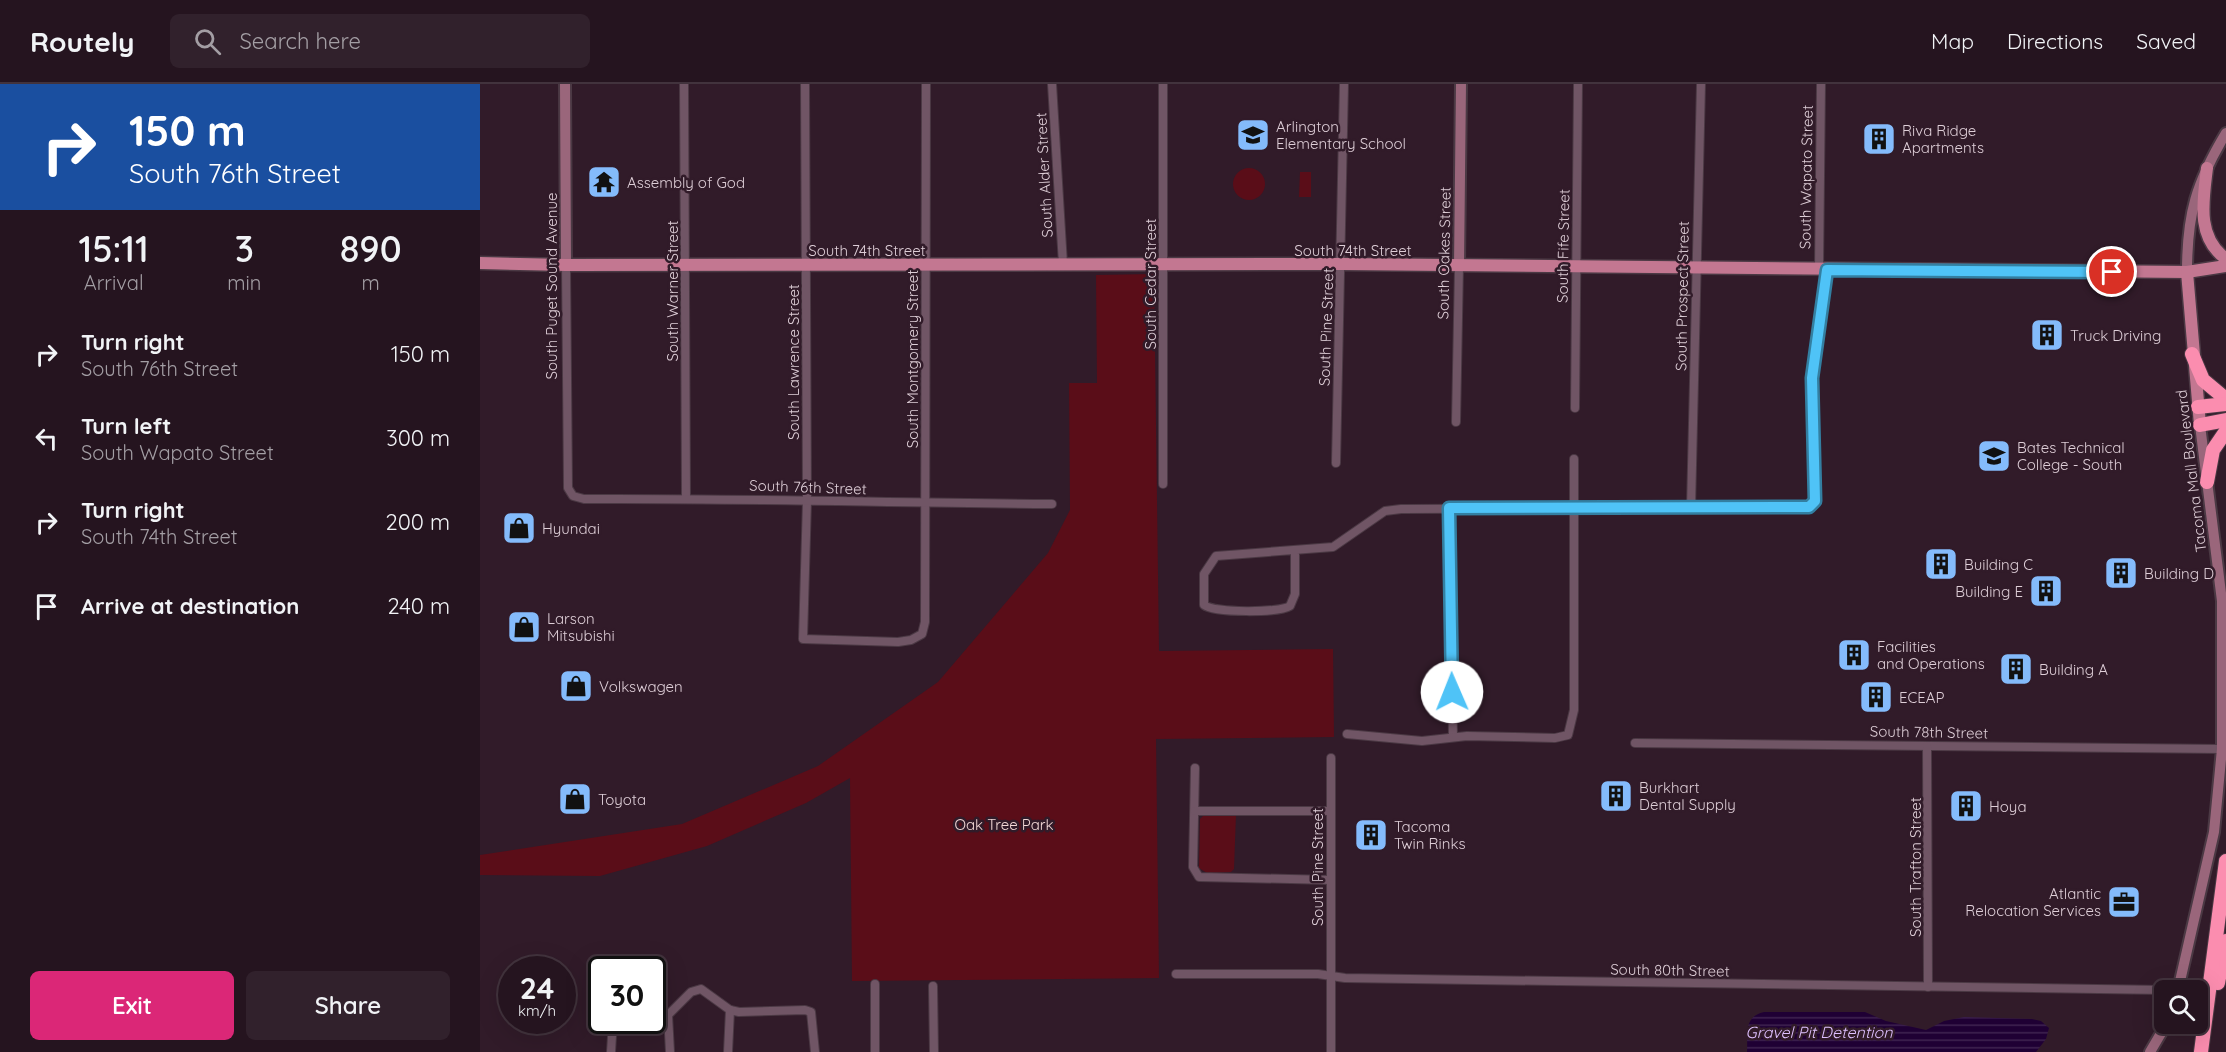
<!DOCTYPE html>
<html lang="en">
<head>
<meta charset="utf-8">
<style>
	body { margin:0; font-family:Quicksand,sans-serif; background:#31212c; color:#f1f3f6; height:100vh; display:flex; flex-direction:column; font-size:22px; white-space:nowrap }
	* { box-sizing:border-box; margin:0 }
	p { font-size:20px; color:#a39ea4 }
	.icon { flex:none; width:33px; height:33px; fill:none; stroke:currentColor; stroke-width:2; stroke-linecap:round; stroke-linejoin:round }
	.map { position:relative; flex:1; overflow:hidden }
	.details { display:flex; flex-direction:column; background:#25141f; width:480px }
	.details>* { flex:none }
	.hud { background:#1a4fa0; color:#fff; overflow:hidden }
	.fabs { position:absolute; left:1674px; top:896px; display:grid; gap:12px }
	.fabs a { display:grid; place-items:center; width:54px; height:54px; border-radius:9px; background:#25141f; box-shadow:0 6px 24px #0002,0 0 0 2px #42333d; font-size:30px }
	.speed { position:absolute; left:18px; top:872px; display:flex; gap:12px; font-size:30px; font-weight:700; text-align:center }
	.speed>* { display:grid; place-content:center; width:78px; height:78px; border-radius:50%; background:#25141f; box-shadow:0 6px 24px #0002,0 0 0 2px #42333d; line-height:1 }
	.speed small { font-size:15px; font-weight:400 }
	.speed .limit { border:3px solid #111; border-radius:9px; background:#fff; color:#111 }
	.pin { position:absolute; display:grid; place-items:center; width:51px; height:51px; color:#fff; margin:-26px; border:3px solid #fff; border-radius:50%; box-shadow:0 2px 6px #0007 }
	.me { position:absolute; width:66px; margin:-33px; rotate:359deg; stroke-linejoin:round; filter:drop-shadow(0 0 4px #0008) }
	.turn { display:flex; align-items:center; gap:21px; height:126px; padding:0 30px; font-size:27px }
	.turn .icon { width:78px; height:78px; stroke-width:2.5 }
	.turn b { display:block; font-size:42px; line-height:51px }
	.eta { display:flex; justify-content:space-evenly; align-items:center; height:102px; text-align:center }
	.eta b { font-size:36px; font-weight:600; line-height:42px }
	.cta { display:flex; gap:12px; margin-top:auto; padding:12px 30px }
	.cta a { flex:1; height:69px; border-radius:9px; background:#db2777; color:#fff; font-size:24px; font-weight:600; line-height:69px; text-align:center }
	.cta a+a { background:#31212c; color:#f1f3f6 }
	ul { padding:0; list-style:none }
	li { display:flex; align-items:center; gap:18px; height:84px; padding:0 30px }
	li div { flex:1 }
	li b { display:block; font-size:22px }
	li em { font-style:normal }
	header { display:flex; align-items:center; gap:36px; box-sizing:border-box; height:84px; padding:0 30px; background:#25141f; border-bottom:2px solid #42333d }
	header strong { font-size:28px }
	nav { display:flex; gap:33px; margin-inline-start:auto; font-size:21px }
	.search { width:420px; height:54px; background:#31212c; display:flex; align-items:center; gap:15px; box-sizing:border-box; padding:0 21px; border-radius:9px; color:#a39ea4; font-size:22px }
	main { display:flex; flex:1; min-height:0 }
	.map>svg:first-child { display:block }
	.park { fill:#5a0d18 }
	.water { fill:url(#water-rules) }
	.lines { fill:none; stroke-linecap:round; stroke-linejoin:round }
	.street-casing { stroke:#4b3944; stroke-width:10 }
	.secondary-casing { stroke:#4b3944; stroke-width:14 }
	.primary-casing { stroke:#4b3944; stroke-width:15 }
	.highway-casing { stroke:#4b3944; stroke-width:16 }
	.street { stroke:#705565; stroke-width:8 }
	.secondary { stroke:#9a667b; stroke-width:10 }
	.primary { stroke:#c37791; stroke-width:12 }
	.highway { stroke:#fb8daf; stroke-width:14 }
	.route-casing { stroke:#337fa1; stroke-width:15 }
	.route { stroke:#4fc3f7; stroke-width:10 }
	.labels { text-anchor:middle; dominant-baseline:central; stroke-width:5; stroke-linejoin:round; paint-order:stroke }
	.poi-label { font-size:15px; fill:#deced7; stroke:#311b29; text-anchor:start }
	.street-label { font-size:15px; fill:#deced7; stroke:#311b29 }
	.park-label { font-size:15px; fill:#f3d8d7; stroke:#311b29 }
	.water-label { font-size:16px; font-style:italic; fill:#dfc0ff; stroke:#311b29 }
</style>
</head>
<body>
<header>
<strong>Routely</strong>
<div class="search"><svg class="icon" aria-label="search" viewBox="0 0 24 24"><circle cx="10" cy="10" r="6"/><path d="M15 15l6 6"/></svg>Search here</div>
<nav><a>Map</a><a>Directions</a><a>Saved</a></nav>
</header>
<main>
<section class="details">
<div class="hud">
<div class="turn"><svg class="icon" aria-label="right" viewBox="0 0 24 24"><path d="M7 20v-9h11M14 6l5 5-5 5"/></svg><div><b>150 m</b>South 76th Street</div></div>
</div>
<div class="eta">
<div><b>15:11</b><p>Arrival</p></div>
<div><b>3</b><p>min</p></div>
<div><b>890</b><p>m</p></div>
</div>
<ul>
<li><svg class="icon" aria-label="right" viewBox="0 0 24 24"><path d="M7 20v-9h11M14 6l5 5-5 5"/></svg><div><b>Turn right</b><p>South 76th Street</p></div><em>150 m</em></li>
<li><svg class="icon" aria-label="left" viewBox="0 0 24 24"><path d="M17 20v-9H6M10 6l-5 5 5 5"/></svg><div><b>Turn left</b><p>South Wapato Street</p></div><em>300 m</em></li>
<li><svg class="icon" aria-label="right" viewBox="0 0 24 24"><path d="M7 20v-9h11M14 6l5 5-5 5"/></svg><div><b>Turn right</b><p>South 74th Street</p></div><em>200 m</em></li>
<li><svg class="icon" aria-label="arrive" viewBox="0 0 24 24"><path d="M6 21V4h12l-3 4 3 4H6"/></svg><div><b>Arrive at destination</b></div><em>240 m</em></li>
</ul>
<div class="cta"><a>Exit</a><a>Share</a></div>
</section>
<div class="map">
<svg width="1746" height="968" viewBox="0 0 1746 968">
	<defs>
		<pattern id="water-rules" width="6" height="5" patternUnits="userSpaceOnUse" patternTransform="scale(1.5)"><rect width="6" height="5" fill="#1f0034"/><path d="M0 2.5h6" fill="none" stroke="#3f2451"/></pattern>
	</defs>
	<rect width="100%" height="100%" fill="#311b29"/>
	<g class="park">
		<circle cx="769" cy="100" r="16"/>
		<polygon points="820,88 831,88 831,113 819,113"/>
		<polygon points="674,190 679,567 853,565 854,653 676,655 679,894 372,897 370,694 326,719 227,762 120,792 0,791 0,771 202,740 338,682 458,598 568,469 590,426 589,299 617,299 616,191"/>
		<polygon points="725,730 756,730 754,785 751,788 727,789 719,784 720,735"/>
	</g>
	<path class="water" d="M 1284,928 L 1385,928 L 1406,937 L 1446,946 L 1464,937 L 1484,933 L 1552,935 L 1561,937 L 1569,944 L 1566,955 L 1556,968 L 1267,968 C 1268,950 1263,933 1284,928 Z"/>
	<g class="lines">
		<defs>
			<g id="street">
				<polyline points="204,0 206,414"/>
				<polyline points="325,0 327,417 323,555 418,558 431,556 442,550 445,538 446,0"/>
				<polyline points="572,0 583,180"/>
				<path d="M 86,181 L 88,404 L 93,412 L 104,415 C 260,414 416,419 572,420"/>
				<polyline points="1339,186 1341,0"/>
				<polyline points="1095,324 1098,0"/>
				<polyline points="976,338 979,182"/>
				<polyline points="856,379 864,0"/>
				<polyline points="683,400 683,0"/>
				<polyline points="969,424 973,653"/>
				<polyline points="1211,424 1221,0"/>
				<path d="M 815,466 L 815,510 L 810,522 C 799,529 734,529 724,521 L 724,490 L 736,472 L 853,463 L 905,427 L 921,425 L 1330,423 L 1334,419 L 1335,410 L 1332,294 L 1347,186"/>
				<polyline points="867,650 942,657 987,652 1075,654 1088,651 1094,626 1094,375"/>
				<polyline points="1155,659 1742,665"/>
				<polyline points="1447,662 1448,903"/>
				<polyline points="715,684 713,783 719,793 851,796"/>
				<polyline points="715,727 851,727"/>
				<polyline points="696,890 838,890 865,894 1684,906"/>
				<polyline points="453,902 454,968"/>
				<polyline points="172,928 188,931 211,908 221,905 250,926 259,928 325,926 331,928 335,968"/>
				<polyline points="188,931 190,968"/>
				<polyline points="131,968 133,936"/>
				<polyline points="248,968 250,926"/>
				<polyline points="395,968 395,900"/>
				<polyline points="851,968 851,674"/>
			</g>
			<g id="secondary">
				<polyline points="85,0 86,181"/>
				<polyline points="979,182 981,0"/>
				<path d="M 1707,188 C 1707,130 1716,99 1746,49"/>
				<polyline points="1698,906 1734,748 1742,665 1742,517 1720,341"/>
				<polyline points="1670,968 1687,939"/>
			</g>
			<g id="primary">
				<path d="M 1727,84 C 1723,117 1716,153 1746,175"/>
				<polyline points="0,179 86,181 862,180 1707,188 1746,182"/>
				<polyline points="1707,188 1720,341"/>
			</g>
			<g id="highway">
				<polyline points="1712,270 1723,296 1746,315"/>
				<polyline points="1718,323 1746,320"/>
				<polyline points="1720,341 1746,336"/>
				<polyline points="1727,398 1733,366 1746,347"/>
				<polyline points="1738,899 1746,857"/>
				<polyline points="1721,968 1746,777"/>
			</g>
		</defs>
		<use href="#street" class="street-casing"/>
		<use href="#secondary" class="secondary-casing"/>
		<use href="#primary" class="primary-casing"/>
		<use href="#highway" class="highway-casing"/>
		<use href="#street" class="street"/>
		<use href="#secondary" class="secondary"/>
		<use href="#primary" class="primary"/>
		<use href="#highway" class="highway"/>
	</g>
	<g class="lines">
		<defs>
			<polyline id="route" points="972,608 969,424 1329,423 1335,417 1332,294 1347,186 1632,188"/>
		</defs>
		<use href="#route" class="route-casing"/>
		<use href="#route" class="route"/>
	</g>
	<defs>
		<symbol id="school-square" viewBox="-11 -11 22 22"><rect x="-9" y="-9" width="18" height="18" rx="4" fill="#84bbfb" stroke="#311b29"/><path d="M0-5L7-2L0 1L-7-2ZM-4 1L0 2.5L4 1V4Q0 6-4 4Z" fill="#111"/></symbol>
		<symbol id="building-square" viewBox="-11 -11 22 22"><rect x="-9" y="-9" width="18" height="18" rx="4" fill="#84bbfb" stroke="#311b29"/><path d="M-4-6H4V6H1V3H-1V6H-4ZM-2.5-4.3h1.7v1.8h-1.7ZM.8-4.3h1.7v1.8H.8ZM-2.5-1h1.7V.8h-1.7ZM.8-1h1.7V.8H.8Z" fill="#111"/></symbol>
		<symbol id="temple-square" viewBox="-11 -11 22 22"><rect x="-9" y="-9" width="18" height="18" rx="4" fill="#84bbfb" stroke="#311b29"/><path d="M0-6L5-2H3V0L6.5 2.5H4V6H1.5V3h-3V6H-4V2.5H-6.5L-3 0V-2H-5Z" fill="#111"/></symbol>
		<symbol id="university-square" viewBox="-11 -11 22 22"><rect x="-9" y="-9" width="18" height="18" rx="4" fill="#84bbfb" stroke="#311b29"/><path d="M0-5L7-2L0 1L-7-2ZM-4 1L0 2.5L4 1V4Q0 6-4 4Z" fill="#111"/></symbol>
		<symbol id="shop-square" viewBox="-11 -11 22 22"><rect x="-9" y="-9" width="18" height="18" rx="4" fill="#84bbfb" stroke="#311b29"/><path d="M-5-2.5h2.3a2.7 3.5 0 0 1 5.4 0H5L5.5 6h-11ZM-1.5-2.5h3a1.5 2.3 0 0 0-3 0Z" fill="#111"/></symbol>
		<symbol id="office-square" viewBox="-11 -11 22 22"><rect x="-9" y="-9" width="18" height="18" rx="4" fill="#84bbfb" stroke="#311b29"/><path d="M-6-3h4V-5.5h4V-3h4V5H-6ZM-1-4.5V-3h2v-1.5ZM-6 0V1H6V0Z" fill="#111"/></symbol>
	</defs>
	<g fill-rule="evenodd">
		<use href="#school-square" x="754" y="32" width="38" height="38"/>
		<use href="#building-square" x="1380" y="36" width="38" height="38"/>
		<use href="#temple-square" x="105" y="79" width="38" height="38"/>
		<use href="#building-square" x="1548" y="232" width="38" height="38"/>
		<use href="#university-square" x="1495" y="353" width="38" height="38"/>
		<use href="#shop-square" x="20" y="425" width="38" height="38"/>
		<use href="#building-square" x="1442" y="461" width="38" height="38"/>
		<use href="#building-square" x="1622" y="470" width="38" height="38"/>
		<use href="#building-square" x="1547" y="488" width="38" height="38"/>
		<use href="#shop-square" x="25" y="524" width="38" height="38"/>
		<use href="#building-square" x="1355" y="552" width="38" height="38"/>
		<use href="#building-square" x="1517" y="566" width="38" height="38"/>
		<use href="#shop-square" x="77" y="583" width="38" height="38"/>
		<use href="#building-square" x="1377" y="594" width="38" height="38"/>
		<use href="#building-square" x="1117" y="693" width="38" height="38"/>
		<use href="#shop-square" x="76" y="696" width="38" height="38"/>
		<use href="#building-square" x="1467" y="703" width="38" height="38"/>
		<use href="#building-square" x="872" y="732" width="38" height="38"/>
		<use href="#office-square" x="1625" y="799" width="38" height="38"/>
	</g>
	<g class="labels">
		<g class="poi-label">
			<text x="796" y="42">Arlington<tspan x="796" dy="17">Elementary School</tspan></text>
			<text x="1422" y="46">Riva Ridge<tspan x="1422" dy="17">Apartments</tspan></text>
			<text x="147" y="98">Assembly of God</text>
			<text x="1590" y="251">Truck Driving</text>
			<text x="1537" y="363">Bates Technical<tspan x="1537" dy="17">College - South</tspan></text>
			<text x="62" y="444">Hyundai</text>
			<text x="1484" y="480">Building C</text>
			<text x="1664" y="489">Building D</text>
			<text x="1543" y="507" text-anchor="end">Building E</text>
			<text x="67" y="534">Larson<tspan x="67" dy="17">Mitsubishi</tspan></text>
			<text x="1397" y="562">Facilities<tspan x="1397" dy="17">and Operations</tspan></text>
			<text x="1559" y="585">Building A</text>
			<text x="119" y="602">Volkswagen</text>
			<text x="1419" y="613">ECEAP</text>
			<text x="1159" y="703">Burkhart<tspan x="1159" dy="17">Dental Supply</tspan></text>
			<text x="118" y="715">Toyota</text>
			<text x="1509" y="722">Hoya</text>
			<text x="914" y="742">Tacoma<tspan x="914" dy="17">Twin Rinks</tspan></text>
			<text x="1621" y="809" text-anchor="end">Atlantic<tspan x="1621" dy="17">Relocation Services</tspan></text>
		</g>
		<g class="street-label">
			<text transform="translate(564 91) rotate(-93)">South Alder Street</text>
			<text transform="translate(1326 93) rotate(-89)">South Wapato Street</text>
			<text transform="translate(1083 162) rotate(-89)">South Fife Street</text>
			<text x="387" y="166">South 74th Street</text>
			<text x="873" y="166">South 74th Street</text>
			<text transform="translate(964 169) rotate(-89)">South Oakes Street</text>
			<text transform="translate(670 200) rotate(-90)">South Cedar Street</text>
			<text transform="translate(71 202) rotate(-90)">South Puget Sound Avenue</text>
			<text transform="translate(192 207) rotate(-90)">South Warner Street</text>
			<text transform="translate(1202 212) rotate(-89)">South Prospect Street</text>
			<text transform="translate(846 243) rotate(-88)">South Pine Street</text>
			<text transform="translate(432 275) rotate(-90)">South Montgomery Street</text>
			<text transform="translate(313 278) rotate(-90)">South Lawrence Street</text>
			<text transform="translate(1711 387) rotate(-97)">Tacoma Mall Boulevard</text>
			<text transform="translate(328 403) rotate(2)">South 76th Street</text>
			<text transform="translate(1449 648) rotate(1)">South 78th Street</text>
			<text transform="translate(837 783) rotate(-90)">South Pine Street</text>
			<text transform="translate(1435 783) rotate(-90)">South Trafton Street</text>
			<text transform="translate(1190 886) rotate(1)">South 80th Street</text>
		</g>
		<g class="park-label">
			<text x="524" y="740">Oak Tree Park</text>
		</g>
		<g class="water-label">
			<text x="1339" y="948">Gravel Pit Detention</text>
		</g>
	</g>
</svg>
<div class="fabs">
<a><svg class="icon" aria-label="search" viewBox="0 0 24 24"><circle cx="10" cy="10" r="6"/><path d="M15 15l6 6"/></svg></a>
</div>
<div class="speed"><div>24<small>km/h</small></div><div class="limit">30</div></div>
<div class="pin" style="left:1632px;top:188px;background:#d93025"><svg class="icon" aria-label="arrive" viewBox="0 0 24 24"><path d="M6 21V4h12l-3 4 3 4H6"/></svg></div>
<svg class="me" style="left:972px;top:608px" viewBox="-20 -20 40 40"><circle r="19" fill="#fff"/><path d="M0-13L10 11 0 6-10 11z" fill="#4fc3f7"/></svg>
</div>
</main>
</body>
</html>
